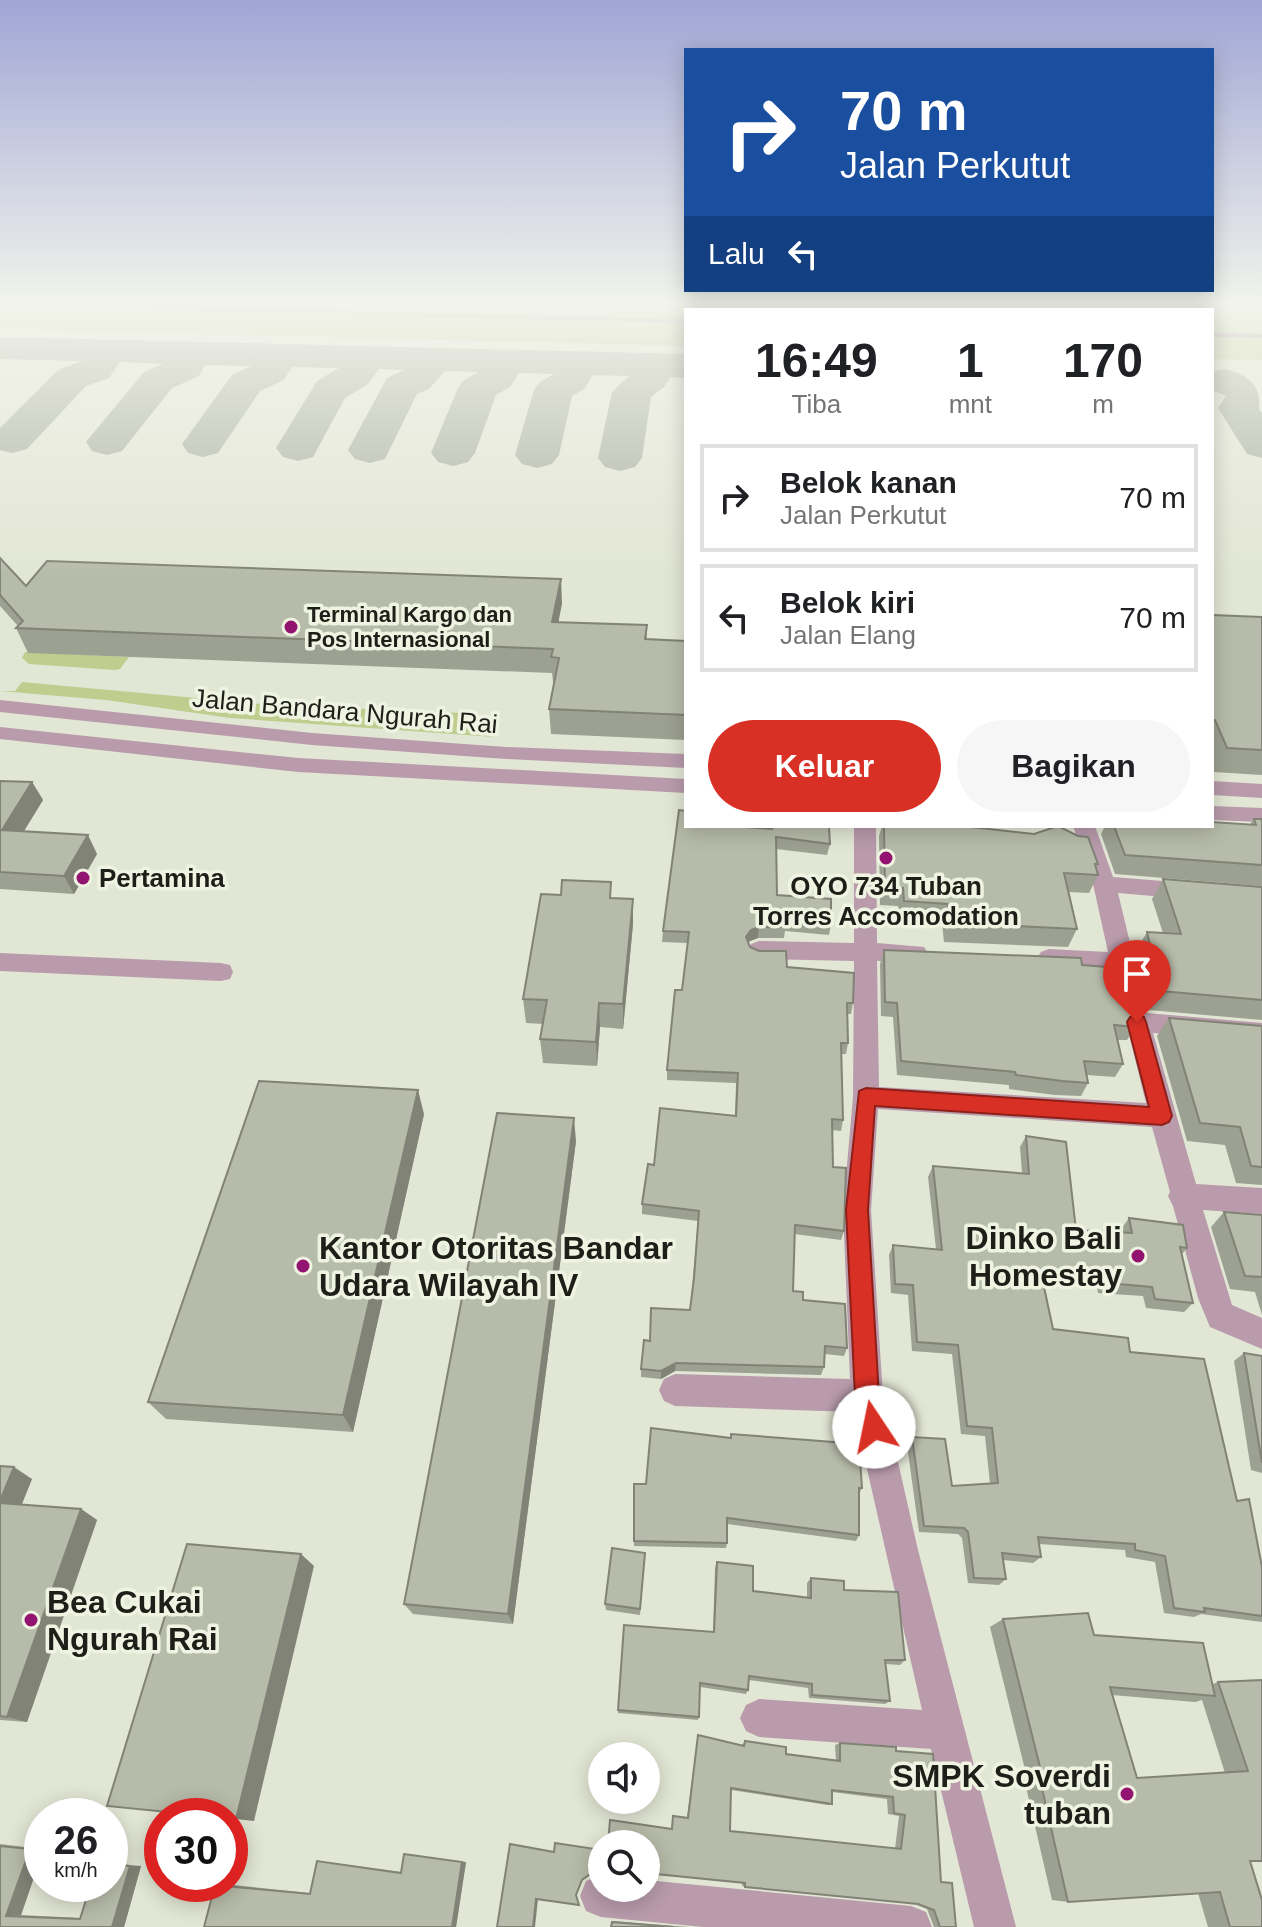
<!DOCTYPE html>
<html lang="id">
<head>
<meta charset="utf-8">
<style>
	body { margin:0; font-family:Helvetica,sans-serif; background:#f6f6f6; color:#202124; height:100vh; display:flex; flex-direction:column; font-size:30px; white-space:nowrap }
	* { box-sizing:border-box; margin:0 }
	p { font-size:26px; color:#757577 }
	.icon { flex:none; width:44px; height:44px; fill:none; stroke:currentColor; stroke-width:2; stroke-linecap:round; stroke-linejoin:round }
	.map { position:relative; flex:1; overflow:hidden }
	.sheet { position:absolute; left:684px; top:308px; width:530px; height:520px; display:flex; flex-direction:column; background:#fff; border-radius:0px; box-shadow:0 4px 20px #0003 }
	.sheet>* { flex:none }
	.hud { position:absolute; left:684px; top:48px; width:530px; height:244px; border-radius:0px; box-shadow:0 4px 20px #0003; background:#1a4fa0; color:#fff; overflow:hidden }
	.buttons { position:absolute; left:588px; top:1742px; display:grid; gap:16px }
	.buttons a { display:grid; place-items:center; width:72px; height:72px; border-radius:50%; background:#fff; box-shadow:0 4px 20px #0003; font-size:40px }
	.speed { position:absolute; left:24px; top:1798px; display:flex; gap:16px; font-size:40px; font-weight:700; text-align:center }
	.speed>* { display:grid; place-content:center; width:104px; height:104px; border-radius:50%; background:#fff; box-shadow:0 4px 20px #0003; line-height:1 }
	.speed small { font-size:20px; font-weight:400 }
	.speed .limit { border:12px solid #d22; background:#fff; color:#111 }
	.pin { position:absolute; display:grid; place-items:center; width:68px; height:68px; color:#fff; margin:-82px -34px; border-radius:50% 50% 50% 0; rotate:-45deg; box-shadow:0 0 8px #0007 }
	.pin .icon { rotate:45deg }
	.me { position:absolute; width:88px; margin:-44px; rotate:349deg; stroke-linejoin:round; filter:drop-shadow(0 0 6px #0008) }
	.turn { display:flex; align-items:center; gap:28px; height:168px; padding:0 24px; font-size:36px }
	.turn .icon { width:104px; height:104px; stroke-width:2.5 }
	.turn b { display:block; font-size:56px; line-height:68px }
	.then { display:flex; align-items:center; height:76px; padding:0 24px; background:#0003; gap:16px; font-size:30px }
	.eta { display:flex; justify-content:space-evenly; align-items:center; height:136px; text-align:center }
	.eta b { font-size:48px; font-weight:700; line-height:56px }
	.button { display:flex; gap:16px; margin-top:auto; padding:16px 24px }
	.button a { flex:1; height:92px; border-radius:48px; background:#d93025; color:#fff; font-size:32px; font-weight:700; line-height:92px; text-align:center }
	.button a+a { background:#f6f6f6; color:#202124 }
	ul { padding:0; list-style:none }
	li { display:flex; align-items:center; gap:24px; height:108px; margin:0 16px 12px; padding:0 8px; border:4px solid #e0e0e0; border-radius:0px }
	li div { flex:1 }
	li b { display:block; font-size:30px }
	li em { font-style:normal }
	.map>svg:first-child { display:block }
	.green { fill:#c1cd8f }
	.lines { fill:none; stroke-linecap:round; stroke-linejoin:round }
	.stream { stroke:#9d6e89; stroke-width:4 }
	.taxiway { fill:#aaae9f; fill-rule:evenodd }
	.minor { fill:#b99bac; fill-rule:evenodd }
	.tertiary { fill:#b99bac; fill-rule:evenodd }
	.wall { fill:#9da191; fill-rule:evenodd }
	.shaded-wall { fill:#808376 }
	.building { fill:#b7bba9; stroke:#808376; stroke-width:2; fill-rule:evenodd }
	.route { fill:#d93025; stroke:#8d1f18; stroke-width:2 }
	.poi-dot { fill:#931470; stroke:#eff3e1; stroke-width:3 }
	.labels { text-anchor:middle; dominant-baseline:central; stroke-width:7; stroke-linejoin:round; paint-order:stroke }
	.far-poi-label { font-size:22px; font-weight:bold; fill:#1d1f18; stroke:#eff3e1; text-anchor:start }
	.street-label { font-size:26px; fill:#1d1f18; stroke:#eff3e1 }
	.poi-label { font-size:26px; font-weight:bold; fill:#1d1f18; stroke:#eff3e1; text-anchor:start }
	.near-poi-label { font-size:32px; font-weight:bold; fill:#1d1f18; stroke:#eff3e1; text-anchor:end }
</style>
</head>
<body>
<div class="map">
<svg width="1262" height="1927" viewBox="0 0 1262 1927">
	<rect width="100%" height="100%" fill="#e2e6d4"/>
	<g class="green">
		<polygon points="0,306 797,306 797,310 686,310 686,346 0,329"/>
		<polygon points="891,306 1262,306 1262,360 1212,359 1212,310 892,310"/>
		<polygon points="25,652 129,657 120,669 115,670 29,664 22,658"/>
		<polygon points="22,682 273,705 462,713 487,720 494,737 230,718 106,700 0,691 15,691"/>
	</g>
	<g class="lines">
		<g class="stream">
			<polyline points="64,306 686,321"/>
			<polyline points="1212,335 1262,336"/>
		</g>
		<g class="taxiway">
			<polygon points="819,306 854,306 855,310 819,310"/>
			<polygon points="0,337 686,354 686,378 670,377 664,387 651,397 642,458 635,467 620,471 605,467 598,458 612,392 629,376 593,375 584,389 572,396 559,455 552,464 537,468 522,464 515,455 534,390 540,382 554,374 519,373 510,387 496,395 475,453 468,462 453,466 438,462 431,453 458,388 464,380 479,372 445,371 429,389 417,394 385,459 370,463 355,459 348,450 387,378 404,370 379,369 368,384 345,398 313,457 298,461 283,457 276,448 317,381 339,368 292,367 284,380 260,391 218,453 203,457 188,453 182,444 232,375 251,366 205,365 199,376 172,388 122,451 107,455 92,451 86,442 144,372 163,364 120,362 109,378 86,386 27,449 12,453 0,450 0,428 58,370 82,361 0,359"/>
			<path d="M 1225,369 C 1245,374 1262,383 1259,409 L 1262,413 L 1262,458 L 1247,454 L 1218,408 L 1226,396 L 1212,390 L 1212,372 Z"/>
		</g>
		<g class="minor">
			<polygon points="854,826 876,826 877,943 924,947 928,953 924,959 877,961 879,1087 1146,1103 1113,971 1049,967 1041,964 1037,958 1041,952 1049,949 1108,952 1093,884 1073,826 1095,826 1113,877 1188,883 1196,885 1199,891 1196,897 1188,899 1118,893 1147,1013 1262,1023 1262,1043 1153,1033 1196,1184 1262,1188 1262,1214 1203,1210 1232,1305 1262,1318 1262,1349 1210,1327 1198,1298 1173,1206 1168,1196 1170,1192 1152,1127 878,1109 871,1210 883,1396 918,1550 1016,1927 974,1927 931,1749 759,1737 746,1731 740,1718 746,1705 759,1699 922,1710 854,1412 675,1406 664,1401 659,1390 664,1379 675,1374 850,1379 843,1210 853,1097 854,961 759,959 751,956 747,950 751,944 759,941 854,943"/>
			<polygon points="0,953 221,963 230,965 233,972 230,979 221,981 0,971"/>
			<polygon points="601,1875 602,1888 646,1888 646,1880 911,1906 926,1912 932,1927 703,1927 601,1917 586,1911 580,1896 586,1881"/>
		</g>
		<g class="tertiary">
			<polygon points="0,700 312,733 506,747 686,754 686,768 506,759 312,745 0,712"/>
			<polygon points="0,727 298,758 686,779 686,793 298,772 0,739"/>
			<polygon points="1212,781 1262,784 1262,798 1212,795"/>
			<polygon points="1212,806 1262,808 1262,822 1212,820"/>
		</g>
	</g>
	<g class="wall">
		<polygon points="0,558 26,586 562,603 558,622 647,625 647,639 686,641 686,740 551,734 549,709 554,682 553,682 552,673 28,653 16,628 18,626 0,606"/>
		<polygon points="1212,615 1262,617 1262,775 1214,772 1212,768"/>
		<polygon points="0,781 32,782 43,800 23,832 97,854 74,894 0,889"/>
		<polygon points="1254,819 1262,819 1262,886 1115,874 1101,834 1105,826 1212,826 1250,824"/>
		<polygon points="686,826 772,829 772,826 829,826 830,844 827,855 776,849 777,895 831,924 829,935 785,931 784,938 758,938 750,941 748,943 750,947 853,1003 851,1014 847,1014 848,1043 846,1054 841,1054 843,1120 841,1131 832,1130 833,1167 844,1231 841,1240 794,1234 793,1291 847,1348 844,1356 825,1354 824,1367 821,1375 675,1371 661,1379 641,1377 641,1369 650,1341 690,1310 698,1221 642,1214 642,1204 654,1165 735,1116 736,1083 667,1080 667,1070 682,990 688,943 662,942 663,931"/>
		<polygon points="882,826 962,826 1098,864 1096,869 1098,875 1089,893 1069,892 1077,929 1068,947 944,942 942,923 899,920 898,906 880,905 879,836"/>
		<polygon points="1163,879 1262,887 1262,1020 1149,1010 1136,951 1147,932 1163,933 1152,899"/>
		<polygon points="611,898 633,924 623,1029 600,1027 597,1066 543,1063 540,1039 543,1024 526,1023 523,999"/>
		<polygon points="884,950 1082,965 1135,1027 1127,1040 1117,1040 1123,1064 1115,1077 1087,1075 1088,1083 1081,1096 1055,1095 1009,1089 1009,1085 897,1075 893,1017 881,1016 880,964"/>
		<polygon points="1169,1018 1262,1026 1262,1185 1236,1183 1225,1145 1187,1141 1157,1036"/>
		<polygon points="424,1114 353,1432 166,1419 148,1402"/>
		<polygon points="1026,1136 1076,1230 1122,1233 1122,1228 1129,1218 1187,1248 1182,1254 1193,1303 1184,1312 1146,1308 1143,1296 1098,1293 1097,1287 1043,1283 1053,1329 1130,1352 1237,1501 1262,1567 1262,1622 1201,1614 1194,1617 1164,1613 1155,1562 1126,1557 1125,1550 1039,1544 1041,1557 1033,1563 1003,1560 1006,1579 999,1585 968,1583 962,1538 958,1534 919,1532 907,1445 912,1437 952,1486 990,1484 985,1436 961,1434 952,1354 912,1351 908,1295 891,1293 889,1255 893,1245 936,1249 928,1177 933,1166 1022,1173 1020,1147"/>
		<polygon points="576,1141 513,1624 413,1614 404,1604"/>
		<polygon points="1224,1212 1262,1215 1262,1315 1255,1292 1230,1289 1211,1227"/>
		<polygon points="1244,1353 1262,1356 1262,1473 1251,1470 1234,1361"/>
		<polygon points="0,1466 32,1479 21,1505 81,1509 97,1520 27,1722 0,1720"/>
		<polygon points="634,1484 862,1488 859,1494 859,1535 856,1541 727,1524 727,1543 726,1548 634,1546"/>
		<polygon points="645,1553 640,1615 606,1610 605,1604"/>
		<polygon points="717,1562 753,1591 807,1598 807,1583 811,1578 844,1590 905,1660 900,1665 885,1664 890,1701 885,1704 809,1698 808,1688 749,1680 748,1690 746,1694 700,1687 699,1717 698,1720 618,1713 618,1710 713,1632 715,1568"/>
		<path d="M 1003,1619 L 1094,1635 L 1213,1684 L 1218,1682 L 1262,1680 L 1250,1861 L 1262,1927 L 1208,1927 L 1198,1893 L 1068,1902 L 1052,1900 L 1026,1787 L 1029,1786 L 990,1627 ZM 1112,1695 L 1195,1702 L 1202,1700 L 1225,1773 L 1137,1778 Z"/>
		<path d="M 698,1735 L 742,1745 L 745,1741 L 786,1754 L 836,1760 L 835,1745 L 840,1743 L 896,1751 L 956,1927 L 934,1927 L 927,1909 L 912,1903 L 742,1886 L 742,1883 L 671,1828 L 673,1816 L 687,1817 ZM 731,1790 L 828,1805 L 832,1804 L 832,1792 L 887,1799 L 888,1814 L 899,1816 L 895,1849 L 730,1831 Z"/>
		<polygon points="0,1844 42,1849 42,1854 21,1915 81,1918 110,1884 110,1863 141,1866 124,1927 0,1927"/>
		<polygon points="404,1854 466,1862 456,1927 204,1927 215,1885 224,1884 310,1893 317,1861 401,1872"/>
		<polygon points="612,1921 689,1927 611,1927"/>
	</g>
	<g class="shaded-wall">
		<polygon points="561,579 562,603 554,646 552,622"/>
		<polygon points="32,782 43,800 13,849 2,830"/>
		<polygon points="88,835 97,854 74,894 64,876"/>
		<polygon points="633,899 633,924 623,1029 623,1004"/>
		<polygon points="759,927 758,938 750,941 744,948 746,937 751,930"/>
		<polygon points="599,1003 600,1027 597,1066 596,1042"/>
		<polygon points="418,1090 424,1114 353,1432 343,1415"/>
		<polygon points="574,1118 576,1141 513,1624 508,1614"/>
		<polygon points="676,1363 675,1371 661,1379 661,1371"/>
		<polygon points="14,1467 32,1479 18,1514 0,1504 0,1501"/>
		<polygon points="81,1509 97,1520 27,1722 7,1717"/>
		<polygon points="301,1554 314,1566 254,1821 236,1819"/>
		<polygon points="30,1849 42,1850 42,1854 21,1915 6,1916"/>
		<polygon points="462,1862 466,1862 456,1927 452,1927"/>
		<polygon points="130,1866 141,1866 124,1927 112,1927"/>
		<polygon points="536,1899 538,1899 535,1927 533,1927"/>
	</g>
	<g class="building">
		<polygon points="0,558 26,586 47,561 561,579 552,622 647,625 645,639 686,641 686,715 549,709 559,658 551,657 553,649 16,628 23,621 0,595"/>
		<polygon points="1212,615 1262,617 1262,750 1227,748 1215,720 1212,720"/>
		<polygon points="0,781 32,782 2,830 88,835 64,876 0,872"/>
		<polygon points="679,810 686,811 686,826 733,826 772,829 773,826 829,826 830,844 776,837 777,895 831,899 831,924 786,920 786,927 759,927 751,930 746,937 750,947 759,951 786,951 787,967 854,973 853,1003 847,1003 848,1043 841,1043 843,1120 832,1119 833,1167 846,1168 844,1231 795,1225 793,1291 803,1292 803,1300 845,1304 847,1348 825,1346 824,1367 676,1363 661,1371 641,1369 644,1340 650,1341 651,1308 690,1310 694,1278 699,1211 642,1204 648,1164 654,1165 660,1108 736,1116 738,1073 667,1070 675,990 682,990 689,932 663,931"/>
		<polygon points="1254,819 1262,819 1262,865 1125,855 1114,826 1212,826 1212,822 1256,825"/>
		<polygon points="884,826 962,826 1034,834 1058,826 1078,836 1088,837 1098,864 1095,864 1098,875 1064,873 1077,929 950,923 948,904 904,901 903,888 885,886"/>
		<polygon points="1163,879 1262,887 1262,1000 1161,991 1147,932 1181,934"/>
		<polygon points="562,880 611,882 610,898 633,899 623,1004 599,1003 596,1042 540,1039 547,1000 523,999 541,894 561,895"/>
		<polygon points="884,950 1081,958 1082,965 1120,968 1135,1027 1114,1025 1123,1064 1084,1061 1088,1083 1062,1081 1016,1075 1015,1072 901,1061 897,1003 885,1002"/>
		<polygon points="1169,1018 1262,1026 1262,1167 1251,1166 1240,1127 1200,1123"/>
		<polygon points="259,1081 418,1090 343,1415 148,1402"/>
		<polygon points="497,1113 574,1118 508,1614 404,1604"/>
		<polygon points="1026,1136 1066,1142 1076,1230 1132,1233 1129,1218 1183,1225 1187,1248 1180,1247 1193,1303 1155,1299 1152,1287 1106,1283 1104,1278 1041,1273 1053,1329 1128,1338 1130,1352 1204,1359 1237,1501 1249,1499 1262,1567 1262,1616 1204,1608 1205,1612 1174,1608 1165,1556 1135,1550 1135,1544 1038,1537 1041,1557 1002,1553 1006,1579 974,1578 968,1532 964,1528 924,1526 912,1437 945,1439 952,1486 998,1483 992,1428 967,1426 958,1345 917,1342 913,1285 895,1284 893,1245 942,1250 933,1166 1029,1174"/>
		<polygon points="1224,1212 1262,1215 1262,1277 1245,1276"/>
		<polygon points="1244,1353 1262,1356 1262,1463"/>
		<polygon points="651,1428 731,1438 731,1434 859,1444 862,1488 859,1488 859,1535 727,1518 727,1543 634,1541 634,1484 646,1484"/>
		<polygon points="0,1466 14,1467 0,1501"/>
		<polygon points="0,1503 81,1509 7,1717 0,1716"/>
		<polygon points="187,1544 301,1554 236,1819 230,1818 230,1816 207,1816 107,1806"/>
		<polygon points="612,1548 645,1553 640,1609 605,1604"/>
		<polygon points="717,1562 753,1566 753,1591 811,1598 811,1578 844,1581 844,1590 898,1592 905,1660 885,1660 890,1701 812,1695 812,1684 749,1676 748,1690 700,1683 699,1717 618,1710 624,1625 714,1632"/>
		<polygon points="1088,1613 1094,1635 1203,1643 1215,1696 1110,1687 1137,1778 1248,1771 1218,1682 1262,1680 1262,1861 1250,1861 1262,1900 1262,1927 1230,1927 1220,1892 1068,1902 1041,1784 1044,1783 1003,1619"/>
		<path d="M 698,1735 L 744,1746 L 745,1741 L 786,1747 L 786,1754 L 840,1761 L 840,1743 L 896,1747 L 896,1751 L 933,1754 L 941,1882 L 952,1883 L 956,1927 L 940,1927 L 934,1910 L 918,1904 L 745,1887 L 745,1883 L 646,1873 L 646,1844 L 608,1844 L 610,1820 L 672,1829 L 673,1816 L 688,1818 ZM 731,1788 L 832,1804 L 832,1790 L 893,1797 L 894,1813 L 905,1815 L 901,1849 L 730,1831 Z"/>
		<polygon points="555,1843 602,1850 602,1873 593,1872 582,1880 576,1895 579,1905 536,1899 533,1927 497,1927 510,1844 554,1852"/>
		<polygon points="0,1846 30,1849 6,1916 80,1919 91,1884 110,1884 110,1864 130,1866 112,1927 0,1927"/>
		<polygon points="404,1854 462,1862 452,1927 204,1927 215,1885 310,1894 317,1861 401,1873"/>
		<polygon points="612,1922 673,1927 611,1927"/>
	</g>
	<linearGradient id="sky" x2="0" y2="1"><stop stop-color="#a0a6d5"/><stop offset="0.53" stop-color="#f2f4ec"/><stop offset="1" stop-color="#f2f4ec" stop-opacity="0"/></linearGradient>
	<rect width="1262" height="576" fill="url(#sky)"/>
	<polygon class="route" points="1137,1015 1144,1017 1146,1022 1172,1116 1169,1122 1162,1125 875,1106 868,1210 879,1396 886,1427 883,1435 874,1439 865,1435 855,1396 846,1210 859,1091 866,1088 1149,1107 1127,1022 1130,1017"/>
	<g class="poi-dot">
		<circle cx="291" cy="627" r="8"/>
		<circle cx="886" cy="858" r="8"/>
		<circle cx="83" cy="878" r="8"/>
		<circle cx="1138" cy="1256" r="8"/>
		<circle cx="303" cy="1266" r="8"/>
		<circle cx="31" cy="1620" r="8"/>
		<circle cx="1127" cy="1794" r="8"/>
	</g>
	<g class="labels">
		<g class="far-poi-label">
			<text x="307" y="614">Terminal Kargo dan<tspan x="307" dy="25">Pos Internasional</tspan></text>
		</g>
		<g class="street-label">
			<text transform="translate(345 711) rotate(5)">Jalan Bandara Ngurah Rai</text>
		</g>
		<g class="poi-label">
			<text x="99" y="878">Pertamina</text>
			<text x="886" y="886" text-anchor="middle">OYO 734 Tuban<tspan x="886" dy="30">Torres Accomodation</tspan></text>
		</g>
		<g class="near-poi-label">
			<text x="1122" y="1238">Dinko Bali<tspan x="1122" dy="37">Homestay</tspan></text>
			<text x="319" y="1248" text-anchor="start">Kantor Otoritas Bandar<tspan x="319" dy="37">Udara Wilayah IV</tspan></text>
			<text x="47" y="1602" text-anchor="start">Bea Cukai<tspan x="47" dy="37">Ngurah Rai</tspan></text>
			<text x="1111" y="1776">SMPK Soverdi<tspan x="1111" dy="37">tuban</tspan></text>
		</g>
	</g>
</svg>
<div class="buttons">
<a><svg class="icon" aria-label="sound" viewBox="0 0 24 24"><path d="M4 9h4l5-4v14l-5-4H4zM17 9q2 3 0 6"/></svg></a>
<a><svg class="icon" aria-label="search" viewBox="0 0 24 24"><circle cx="10" cy="10" r="6"/><path d="M15 15l6 6"/></svg></a>
</div>
<div class="speed"><div>26<small>km/h</small></div><div class="limit">30</div></div>
<div class="pin" style="left:1137px;top:1022px;background:#d93025"><svg class="icon" aria-label="arrive" viewBox="0 0 24 24"><path d="M6 21V4h12l-3 4 3 4H6"/></svg></div>
<svg class="me" style="left:874px;top:1427px" viewBox="-20 -20 40 40"><circle r="19" fill="#fff"/><path d="M0-13L10 11 0 6-10 11z" fill="#d93025"/></svg>
<div class="hud">
<div class="turn"><svg class="icon" aria-label="right" viewBox="0 0 24 24"><path d="M7 20v-9h11M14 6l5 5-5 5"/></svg><div><b>70 m</b>Jalan Perkutut</div></div>
<div class="then">Lalu<svg class="icon" aria-label="left" viewBox="0 0 24 24"><path d="M17 20v-9H6M10 6l-5 5 5 5"/></svg></div>
</div>
<section class="sheet">
<div class="eta">
<div><b>16:49</b><p>Tiba</p></div>
<div><b>1</b><p>mnt</p></div>
<div><b>170</b><p>m</p></div>
</div>
<ul>
<li><svg class="icon" aria-label="right" viewBox="0 0 24 24"><path d="M7 20v-9h11M14 6l5 5-5 5"/></svg><div><b>Belok kanan</b><p>Jalan Perkutut</p></div><em>70 m</em></li>
<li><svg class="icon" aria-label="left" viewBox="0 0 24 24"><path d="M17 20v-9H6M10 6l-5 5 5 5"/></svg><div><b>Belok kiri</b><p>Jalan Elang</p></div><em>70 m</em></li>
</ul>
<div class="button"><a>Keluar</a><a>Bagikan</a></div>
</section>
</div>
</body>
</html>
